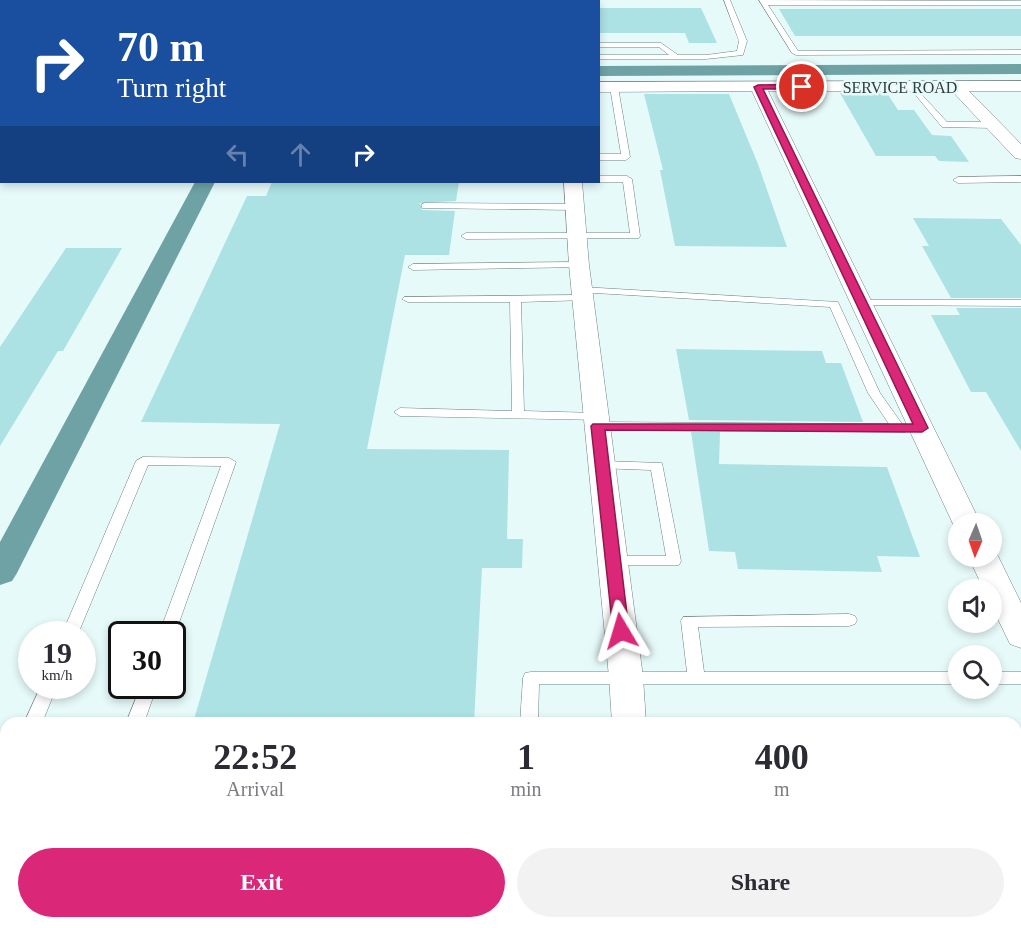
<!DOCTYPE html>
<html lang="en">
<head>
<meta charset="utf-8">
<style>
	body { margin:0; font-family:"Times New Roman",serif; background:#f2f2f3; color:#2b2b33; height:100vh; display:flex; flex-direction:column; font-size:22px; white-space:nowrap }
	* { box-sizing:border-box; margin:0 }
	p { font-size:20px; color:#7c7c81 }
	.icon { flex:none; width:33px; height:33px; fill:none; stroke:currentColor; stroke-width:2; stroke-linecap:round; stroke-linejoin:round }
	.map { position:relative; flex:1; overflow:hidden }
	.details { position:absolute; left:0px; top:717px; width:1022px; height:212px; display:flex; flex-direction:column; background:#fff; border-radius:18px 18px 0 0; box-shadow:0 3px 9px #0003 }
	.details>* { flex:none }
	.hud { position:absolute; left:0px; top:0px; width:600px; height:183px; box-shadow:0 3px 9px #0003; background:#1a4fa0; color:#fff; overflow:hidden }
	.needle { width:39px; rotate:182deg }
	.fabs { position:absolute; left:948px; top:513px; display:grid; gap:12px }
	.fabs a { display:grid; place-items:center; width:54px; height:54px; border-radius:50%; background:#fff; box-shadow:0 3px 9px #0003; font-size:30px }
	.speed { position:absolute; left:18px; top:621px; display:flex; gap:12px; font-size:30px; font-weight:700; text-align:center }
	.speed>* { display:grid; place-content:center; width:78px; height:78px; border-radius:50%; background:#fff; box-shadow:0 3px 9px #0003; line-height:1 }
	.speed small { font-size:15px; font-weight:400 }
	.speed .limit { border:3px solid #111; border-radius:9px; background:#fff; color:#111 }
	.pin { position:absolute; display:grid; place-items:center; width:51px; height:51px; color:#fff; margin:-26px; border:3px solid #fff; border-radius:50%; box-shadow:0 2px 6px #0007 }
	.me { position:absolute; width:66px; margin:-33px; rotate:353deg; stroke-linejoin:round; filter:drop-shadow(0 0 4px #0008) }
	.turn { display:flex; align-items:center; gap:21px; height:126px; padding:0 18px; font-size:27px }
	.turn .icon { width:78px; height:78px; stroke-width:2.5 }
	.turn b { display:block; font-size:42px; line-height:51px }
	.lanes { display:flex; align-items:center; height:57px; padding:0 18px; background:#0003; justify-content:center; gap:30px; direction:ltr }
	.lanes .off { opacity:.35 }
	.eta { display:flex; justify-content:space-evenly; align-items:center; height:102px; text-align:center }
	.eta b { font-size:36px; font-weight:700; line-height:42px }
	.cta { display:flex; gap:12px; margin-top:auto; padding:12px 18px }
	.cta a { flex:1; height:69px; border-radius:36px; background:#db2777; color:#fff; font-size:24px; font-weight:700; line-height:69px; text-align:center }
	.cta a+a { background:#f2f2f3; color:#2b2b33 }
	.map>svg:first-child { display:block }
	.green { fill:#eec8b8 }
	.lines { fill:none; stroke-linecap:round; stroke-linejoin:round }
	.canal { fill:#6ea2a4; fill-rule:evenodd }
	.building { fill:#ace2e4 }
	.lane-casing { stroke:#708181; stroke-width:1 }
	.street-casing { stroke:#708181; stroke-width:1 }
	.lane { fill:#fff; fill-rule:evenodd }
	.street { fill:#fff; fill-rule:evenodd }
	.route { fill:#db2777; stroke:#8e194d; stroke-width:1.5 }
	.labels { text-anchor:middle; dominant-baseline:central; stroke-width:5; stroke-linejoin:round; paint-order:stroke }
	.far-street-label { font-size:16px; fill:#343c3c; stroke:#e7fafa }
</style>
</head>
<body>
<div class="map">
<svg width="1021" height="928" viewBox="0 0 1021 928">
	<rect width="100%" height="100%" fill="#e7fafa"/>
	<polygon class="green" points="0,0 187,0 2,2 0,55"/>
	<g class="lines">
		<g class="canal">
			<polygon points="1021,64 1021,74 598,76 598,66"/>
			<rect x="0" y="68" width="2" height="10"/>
			<polygon points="195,182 215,182 17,573 12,581 0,585 0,542"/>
		</g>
	</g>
	<g class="building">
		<polygon points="598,8 701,8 717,43 689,43 685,33 598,33"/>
		<polygon points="779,9 1021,9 1021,36 795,36"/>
		<polygon points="840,93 887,93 898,110 914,110 932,135 951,136 969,162 939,161 935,156 876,156"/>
		<polygon points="644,94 729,94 758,164 787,247 675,246 660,170 663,170"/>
		<polygon points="272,182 459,182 456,201 420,203 422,210 455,211 449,255 405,255 367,449 509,450 507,539 523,539 522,568 482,568 474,723 193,723 280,424 141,422 247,196 266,196"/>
		<polygon points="913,218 1001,219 1021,245 1021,298 951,298 922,246 929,246"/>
		<polygon points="66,248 122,248 63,351 58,351 0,446 0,347"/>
		<polygon points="956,308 1021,308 1021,451 986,392 971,392 931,315 960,315"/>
		<polygon points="676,349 822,351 826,363 841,363 863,422 689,420"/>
		<polygon points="691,432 720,432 719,464 887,467 920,557 877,556 882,572 738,569 735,552 709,551"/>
	</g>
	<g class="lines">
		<defs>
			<g id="lane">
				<polygon points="206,0 217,0 203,2"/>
				<polygon points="724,0 730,0 747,41 743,55 706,59 598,59 598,55 669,55 659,47 598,47 598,43 661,43 678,55 706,55 737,51 739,41"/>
				<polygon points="759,0 1021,1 1021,5 768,5 798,51 1021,50 1021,54 796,55 792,53"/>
				<polygon points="614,85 618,87 630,157 626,160 598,160 598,154 621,154 610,87"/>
				<polygon points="913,85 947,122 994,122 998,125 994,128 942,127 909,87"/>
				<rect x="0" y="103" width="2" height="4"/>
				<polygon points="2,172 2,178 0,179 0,173"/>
				<polygon points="598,176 627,176 632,179 640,236 639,238 466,239 461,236 466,233 630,233 623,182 598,182"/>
				<polygon points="1021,176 1021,182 958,183 953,180 958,177"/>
				<polygon points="425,203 575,204 580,207 575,210 422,208 422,204"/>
				<polygon points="579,262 584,265 583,267 413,270 408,267 413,264"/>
				<polygon points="582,287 838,302 880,393 902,424 910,425 911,428 905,432 593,429 592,426 593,423 598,422 889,424 868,393 830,307 578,292 578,288"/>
				<polygon points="583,295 588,298 587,300 521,302 524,411 597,413 603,417 602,420 400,416 394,412 400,408 512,411 510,302 408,302 402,299 404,297"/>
				<polygon points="862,300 1021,300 1021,306 858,305 858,301"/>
				<polygon points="143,457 229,458 236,462 175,634 172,638 172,634 159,634 221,466 148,465 78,634 62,634 136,461"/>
				<polygon points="602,461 662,463 681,561 679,565 608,565 606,561 608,557 613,556 666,556 651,470 597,468 595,465"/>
				<polygon points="849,614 855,616 857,620 855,624 849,626 698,627 704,672 958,672 958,684 539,684 538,723 520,723 523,678 525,673 531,672 687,672 681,621 683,617"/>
				<rect x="992" y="672" width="29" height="12"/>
				<polygon points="41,686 57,686 42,723 24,723"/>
				<polygon points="141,686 157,686 144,723 126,723"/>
				<polygon points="6,780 6,809 0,811 0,782"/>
				<polygon points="54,922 74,922 72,928 52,928"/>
				<rect x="513" y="922" width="20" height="6"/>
			</g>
			<g id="street">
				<polygon points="1021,81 1021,91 969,91 1021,144 1021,159 1015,158 952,91 768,91 981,524 958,524 958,531 953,524 752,91 598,92 598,82"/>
				<polygon points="564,182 582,182 589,265 643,677 646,723 612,723 609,677 569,265"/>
				<polygon points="992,548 998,556 1021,603 1021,648 1010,644 992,607 992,590 984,590 968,556 992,556"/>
				<polygon points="622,922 663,922 664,928 622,928"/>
			</g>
		</defs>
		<use href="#lane" class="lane-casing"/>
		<use href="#street" class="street-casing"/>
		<use href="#lane" class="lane"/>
		<use href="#street" class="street"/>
	</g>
	<polygon class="route" points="802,84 805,85 805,89 763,89 928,428 922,432 605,430 629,631 627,635 615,635 613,631 591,426 593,424 913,424 754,87 758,85"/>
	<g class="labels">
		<g class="far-street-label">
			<text x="900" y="87">SERVICE ROAD</text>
		</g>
	</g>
</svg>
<div class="fabs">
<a><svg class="needle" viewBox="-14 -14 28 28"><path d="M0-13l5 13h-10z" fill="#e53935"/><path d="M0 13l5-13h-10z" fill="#7c7c81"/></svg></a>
<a><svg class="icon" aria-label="sound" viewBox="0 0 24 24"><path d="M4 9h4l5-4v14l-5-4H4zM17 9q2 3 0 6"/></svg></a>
<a><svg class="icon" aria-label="search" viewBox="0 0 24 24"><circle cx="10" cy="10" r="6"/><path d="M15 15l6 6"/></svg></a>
</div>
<div class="speed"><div>19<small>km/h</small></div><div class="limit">30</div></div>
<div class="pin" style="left:802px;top:87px;background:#d93025"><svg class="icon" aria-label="arrive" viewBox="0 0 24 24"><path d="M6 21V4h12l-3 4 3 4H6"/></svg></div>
<svg class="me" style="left:621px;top:631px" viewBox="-20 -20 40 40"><path d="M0-17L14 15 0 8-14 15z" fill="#db2777" stroke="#fff" stroke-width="4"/></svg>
<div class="hud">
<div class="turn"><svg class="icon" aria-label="right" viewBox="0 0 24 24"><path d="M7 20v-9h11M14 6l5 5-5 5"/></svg><div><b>70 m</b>Turn right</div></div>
<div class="lanes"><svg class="icon off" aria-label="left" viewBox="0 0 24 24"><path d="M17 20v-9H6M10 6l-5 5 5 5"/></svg><svg class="icon off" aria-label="ahead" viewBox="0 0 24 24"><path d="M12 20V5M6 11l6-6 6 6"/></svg><svg class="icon" aria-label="right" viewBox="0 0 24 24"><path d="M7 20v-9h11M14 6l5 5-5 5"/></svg></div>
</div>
<section class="details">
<div class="eta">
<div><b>22:52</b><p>Arrival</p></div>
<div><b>1</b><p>min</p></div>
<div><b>400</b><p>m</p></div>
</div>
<div class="cta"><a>Exit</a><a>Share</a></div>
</section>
</div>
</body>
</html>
